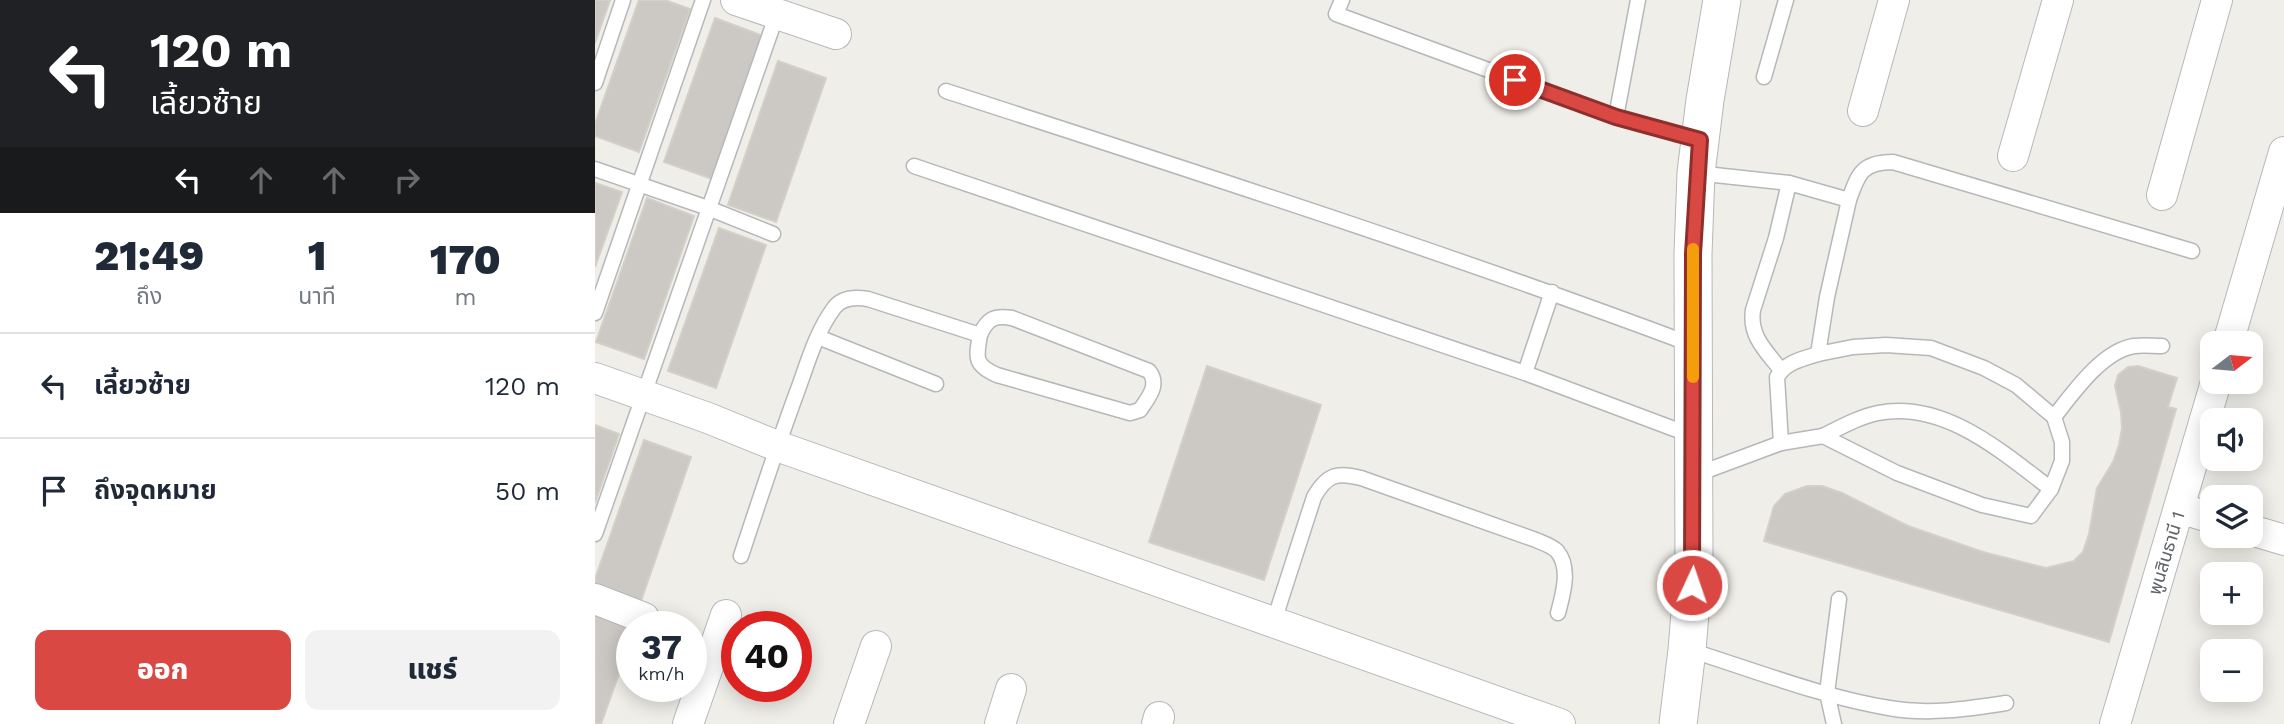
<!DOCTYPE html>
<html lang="th">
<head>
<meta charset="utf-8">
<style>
	body { margin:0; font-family:"Work Sans","Noto Sans Thai",sans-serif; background:#f2f2f3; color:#1f2937; height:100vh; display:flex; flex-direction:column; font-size:26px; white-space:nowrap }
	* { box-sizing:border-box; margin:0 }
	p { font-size:23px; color:#747a83 }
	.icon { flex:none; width:38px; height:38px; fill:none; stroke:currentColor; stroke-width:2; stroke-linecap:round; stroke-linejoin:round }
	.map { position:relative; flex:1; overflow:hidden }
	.panel { display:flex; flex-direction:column; background:#fff; width:595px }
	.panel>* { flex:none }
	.hud { background:#202124; color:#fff; overflow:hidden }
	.needle { width:46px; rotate:74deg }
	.tools { position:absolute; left:1605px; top:331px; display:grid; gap:14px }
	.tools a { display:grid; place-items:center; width:63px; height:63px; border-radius:14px; background:#fff; box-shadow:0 4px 18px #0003; font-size:35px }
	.speed { position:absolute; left:21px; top:611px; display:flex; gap:14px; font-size:35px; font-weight:700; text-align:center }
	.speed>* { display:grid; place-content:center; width:91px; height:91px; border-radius:50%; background:#fff; box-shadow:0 4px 18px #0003; line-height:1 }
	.speed small { font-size:18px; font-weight:400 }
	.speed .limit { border:10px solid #d22; background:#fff; color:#111 }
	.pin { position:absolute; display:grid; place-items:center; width:60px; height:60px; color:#fff; margin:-30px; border:4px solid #fff; border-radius:50%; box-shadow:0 2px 7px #0007 }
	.me { position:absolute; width:77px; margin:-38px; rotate:3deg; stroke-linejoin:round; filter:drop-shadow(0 0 5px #0008) }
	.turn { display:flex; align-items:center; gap:24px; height:147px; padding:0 35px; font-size:32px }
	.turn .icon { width:91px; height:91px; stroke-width:2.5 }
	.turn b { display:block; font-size:49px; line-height:60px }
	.lanes { display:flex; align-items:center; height:66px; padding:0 35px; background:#0003; justify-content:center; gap:35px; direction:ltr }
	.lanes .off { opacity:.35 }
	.eta { display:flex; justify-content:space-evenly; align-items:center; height:119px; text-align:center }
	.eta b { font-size:42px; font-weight:800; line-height:49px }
	.button { display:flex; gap:14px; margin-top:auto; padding:14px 35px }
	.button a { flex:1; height:80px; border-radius:14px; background:#da4844; color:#fff; font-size:28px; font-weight:800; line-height:80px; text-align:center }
	.button a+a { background:#f2f2f3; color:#1f2937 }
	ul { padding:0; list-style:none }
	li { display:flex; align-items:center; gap:21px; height:105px; padding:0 35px; border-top:2px solid #e0e1e3 }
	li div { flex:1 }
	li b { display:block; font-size:26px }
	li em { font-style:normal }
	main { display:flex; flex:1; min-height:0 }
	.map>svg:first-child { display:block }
	.building { fill:#ccc9c4; stroke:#d4cfc7; stroke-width:2 }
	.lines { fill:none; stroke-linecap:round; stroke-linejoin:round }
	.service-casing { stroke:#b5b8bb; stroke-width:17 }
	.minor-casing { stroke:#b5b8bb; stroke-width:32 }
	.tertiary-casing { stroke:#b5b8bb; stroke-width:39 }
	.service { stroke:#fff; stroke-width:14 }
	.minor { stroke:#fff; stroke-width:30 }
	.tertiary { stroke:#fff; stroke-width:37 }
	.route-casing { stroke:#8e2f2c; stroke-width:18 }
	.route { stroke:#da4844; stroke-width:12 }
	.slow { stroke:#f59e0b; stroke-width:12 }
	.labels { text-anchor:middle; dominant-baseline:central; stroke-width:7; stroke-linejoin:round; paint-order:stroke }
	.street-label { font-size:18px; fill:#5f6367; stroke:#fff }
</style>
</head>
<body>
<main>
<section class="panel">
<div class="hud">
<div class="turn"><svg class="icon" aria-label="left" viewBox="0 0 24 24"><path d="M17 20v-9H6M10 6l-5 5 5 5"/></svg><div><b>120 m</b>เลี้ยวซ้าย</div></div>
<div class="lanes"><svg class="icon" aria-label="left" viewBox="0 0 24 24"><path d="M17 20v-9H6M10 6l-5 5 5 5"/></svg><svg class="icon off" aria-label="ahead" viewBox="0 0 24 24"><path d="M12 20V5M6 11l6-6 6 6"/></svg><svg class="icon off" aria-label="ahead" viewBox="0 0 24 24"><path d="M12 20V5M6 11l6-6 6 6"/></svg><svg class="icon off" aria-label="right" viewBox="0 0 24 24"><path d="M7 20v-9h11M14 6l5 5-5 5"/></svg></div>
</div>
<div class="eta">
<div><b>21:49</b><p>ถึง</p></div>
<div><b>1</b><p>นาที</p></div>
<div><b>170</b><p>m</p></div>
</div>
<ul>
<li><svg class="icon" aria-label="left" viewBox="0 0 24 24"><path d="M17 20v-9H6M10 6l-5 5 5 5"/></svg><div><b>เลี้ยวซ้าย</b></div><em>120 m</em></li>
<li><svg class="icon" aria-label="arrive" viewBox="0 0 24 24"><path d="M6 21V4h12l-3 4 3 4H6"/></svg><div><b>ถึงจุดหมาย</b></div><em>50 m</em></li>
</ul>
<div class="button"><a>ออก</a><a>แชร์</a></div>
</section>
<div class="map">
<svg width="1689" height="724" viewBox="0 0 1689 724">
	<rect width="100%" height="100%" fill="#f0eee8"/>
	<g class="building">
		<polygon points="0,0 15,0 0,43"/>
		<polygon points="44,0 70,0 95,9 44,152 0,136 0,124"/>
		<polygon points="120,18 168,36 117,179 69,162"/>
		<polygon points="183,61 231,78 181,222 133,205"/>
		<polygon points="0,183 27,192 0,267"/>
		<polygon points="52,198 99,216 49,359 1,342"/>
		<polygon points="124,228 171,245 121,388 73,371"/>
		<polygon points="612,366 726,405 669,580 554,542"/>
		<polygon points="1543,366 1582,378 1573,407 1581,409 1514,642 1169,541 1179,506 1190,494 1212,486 1227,486 1247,493 1313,526 1388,552 1451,568 1479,561 1488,552 1494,534 1502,488 1518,462 1524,445 1527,428 1526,412 1520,386 1523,375 1533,367"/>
		<polygon points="0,425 24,434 0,503"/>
		<polygon points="49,440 96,457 46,601 0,584 0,579"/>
		<polygon points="0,606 37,626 37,637 6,724 0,724"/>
	</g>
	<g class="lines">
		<defs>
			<g id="service">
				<polyline points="747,0 741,14 1021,117 1105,140"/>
				<polyline points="1169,77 1191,0"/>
				<polyline points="0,83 28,0"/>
				<path d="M 351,91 C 600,172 850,252 1095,344"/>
				<polyline points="1021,117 1043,0"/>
				<polyline points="319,166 930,373 1098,436"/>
				<polyline points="0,169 113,208 178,234"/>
				<path d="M 1254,200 C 1263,174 1267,162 1298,162 L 1597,251"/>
				<polyline points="0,313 108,0"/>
				<polyline points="223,337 341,384"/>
				<path d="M 1186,370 C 1171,351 1154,336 1158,310 L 1181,238 L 1194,183"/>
				<polyline points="930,373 957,292"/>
				<path d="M 1459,417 C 1478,393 1507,351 1539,346 C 1548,345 1558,346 1567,346"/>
				<path d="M 1228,436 C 1246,427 1264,417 1283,413 C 1349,400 1407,452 1456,489"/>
				<path d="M 1186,443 L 1182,377 C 1191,362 1207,359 1223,354"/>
				<polyline points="1100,475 1186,443 1228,436 1302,473 1387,505 1436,516 1456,489 1467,461 1467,442 1459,417 1421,385 1389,368 1336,348 1291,345 1258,347 1223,354 1232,297 1254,200 1194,183 1101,173"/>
				<polyline points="0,534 183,11"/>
				<path d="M 146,556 C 164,501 182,446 202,392 C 212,365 221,332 239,308 C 247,297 261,297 273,299 L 385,335 C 392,319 399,315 417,318 L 554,371 C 565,385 553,398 545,410 L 535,413 L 402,375 C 379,365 381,358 385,335"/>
				<path d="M 678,624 L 719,497 C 732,474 742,472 766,478 L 941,540 C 948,543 957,546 962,551 C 976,568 968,594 963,613"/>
				<path d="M 1094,650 C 1159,670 1227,697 1294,708 C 1333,715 1372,709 1411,703"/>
				<polyline points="1239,724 1232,693 1244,599"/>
			</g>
			<g id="minor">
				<polyline points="141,0 241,34"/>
				<polyline points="1268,111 1299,0"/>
				<polyline points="1418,156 1463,0"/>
				<polyline points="1567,195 1622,0"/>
				<polyline points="1633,343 1689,152"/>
				<polyline points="0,378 113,418 182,446 965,724"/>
				<polyline points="1584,508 1617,518"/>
				<polyline points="1656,530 1689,540"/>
				<polyline points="0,599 49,618"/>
				<polyline points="93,724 131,615"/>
				<polyline points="254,724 281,646"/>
				<polyline points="405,724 416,689"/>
				<polyline points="562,724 564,717"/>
				<polyline points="1520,724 1621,382"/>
			</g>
			<polyline id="tertiary" points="1083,724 1092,650 1099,564 1098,254 1101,173 1110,100 1127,0"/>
		</defs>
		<use href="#service" class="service-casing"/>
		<use href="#minor" class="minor-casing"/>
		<use href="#tertiary" class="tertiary-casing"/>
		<use href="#service" class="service"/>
		<use href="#minor" class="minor"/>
		<use href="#tertiary" class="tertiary"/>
	</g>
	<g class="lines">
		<defs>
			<polyline id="route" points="920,80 1021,117 1105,140 1098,254 1097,585"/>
		</defs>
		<use href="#route" class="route-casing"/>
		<use href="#route" class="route"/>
		<polyline class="slow" points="1098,377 1098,249"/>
	</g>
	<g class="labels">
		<g class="street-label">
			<text transform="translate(1571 553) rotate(-73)">พูนสินธานี 1</text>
		</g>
	</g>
</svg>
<div class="tools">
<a><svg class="needle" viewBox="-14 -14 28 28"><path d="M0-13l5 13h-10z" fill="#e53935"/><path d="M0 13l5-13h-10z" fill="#747a83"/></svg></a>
<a><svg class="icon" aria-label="sound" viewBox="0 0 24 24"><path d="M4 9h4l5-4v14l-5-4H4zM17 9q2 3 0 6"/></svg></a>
<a><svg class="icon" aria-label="layers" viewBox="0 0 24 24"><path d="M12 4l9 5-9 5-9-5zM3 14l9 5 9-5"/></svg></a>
<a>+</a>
<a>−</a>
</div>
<div class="speed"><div>37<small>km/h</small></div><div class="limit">40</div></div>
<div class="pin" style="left:920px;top:80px;background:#d93025"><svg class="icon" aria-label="arrive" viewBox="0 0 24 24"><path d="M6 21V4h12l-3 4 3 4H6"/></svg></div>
<svg class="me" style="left:1097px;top:585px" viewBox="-20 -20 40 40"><circle r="17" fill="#da4844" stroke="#fff" stroke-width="3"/><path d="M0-11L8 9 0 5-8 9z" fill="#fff"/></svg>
</div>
</main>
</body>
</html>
